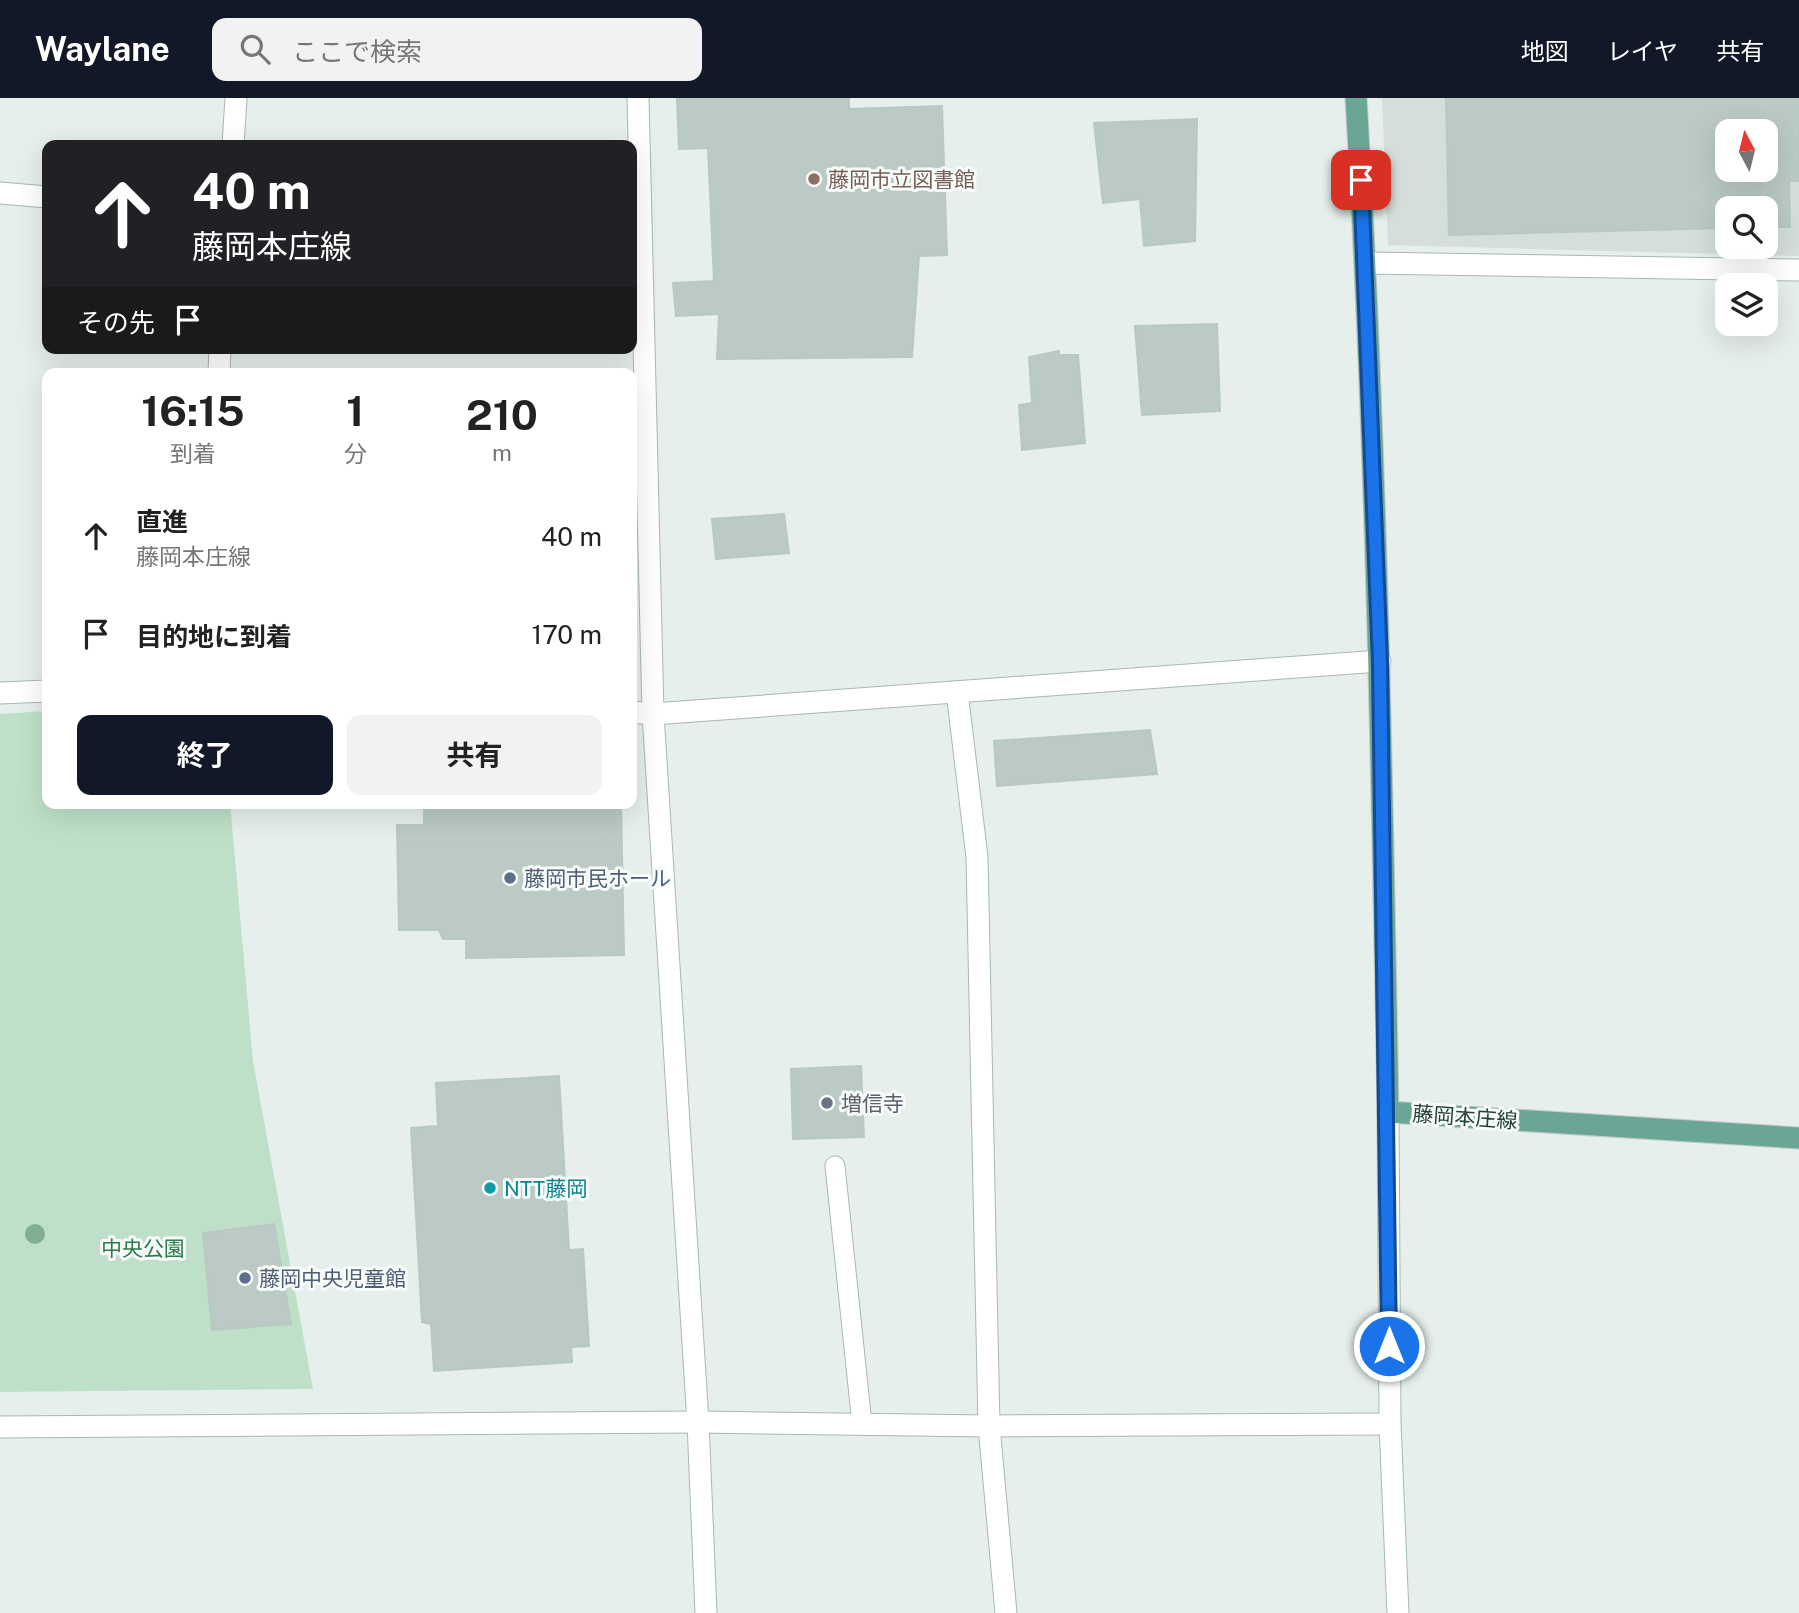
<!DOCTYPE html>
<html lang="ja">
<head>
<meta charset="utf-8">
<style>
	body { margin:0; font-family:"Public Sans","Noto Sans JP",sans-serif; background:#f2f2f2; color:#222; height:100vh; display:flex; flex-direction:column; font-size:26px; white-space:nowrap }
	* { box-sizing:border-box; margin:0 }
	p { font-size:23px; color:#767676 }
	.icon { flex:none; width:38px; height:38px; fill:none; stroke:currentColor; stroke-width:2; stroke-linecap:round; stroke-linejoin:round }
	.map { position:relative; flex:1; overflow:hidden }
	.sheet { position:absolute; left:42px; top:270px; width:595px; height:441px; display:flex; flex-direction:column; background:#fff; border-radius:14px; box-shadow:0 7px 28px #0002 }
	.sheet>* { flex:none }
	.guide { position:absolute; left:42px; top:42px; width:595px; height:214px; border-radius:14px; box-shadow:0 7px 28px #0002; background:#202124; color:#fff; overflow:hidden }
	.needle { width:46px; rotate:353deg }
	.controls { position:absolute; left:1715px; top:21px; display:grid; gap:14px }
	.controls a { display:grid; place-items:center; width:63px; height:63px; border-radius:14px; background:#fff; box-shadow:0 7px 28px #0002; font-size:35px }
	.pin { position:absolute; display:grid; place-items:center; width:60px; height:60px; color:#fff; margin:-30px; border-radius:14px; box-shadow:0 4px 10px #0006 }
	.me { position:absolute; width:77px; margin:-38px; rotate:0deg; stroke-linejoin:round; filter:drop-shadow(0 0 5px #0008) }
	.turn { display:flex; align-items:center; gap:24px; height:147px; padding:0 35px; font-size:32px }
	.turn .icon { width:91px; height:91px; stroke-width:2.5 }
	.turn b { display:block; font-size:49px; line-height:60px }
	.then { display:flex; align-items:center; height:66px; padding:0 35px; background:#0003; gap:14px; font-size:26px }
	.eta { display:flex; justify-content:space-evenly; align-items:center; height:119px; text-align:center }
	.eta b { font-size:42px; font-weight:700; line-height:49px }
	.cta { display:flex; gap:14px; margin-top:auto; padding:14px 35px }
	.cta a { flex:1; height:80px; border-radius:14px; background:#111827; color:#fff; font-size:28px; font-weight:700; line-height:80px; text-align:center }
	.cta a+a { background:#f2f2f2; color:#222 }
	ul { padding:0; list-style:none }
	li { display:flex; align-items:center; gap:21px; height:98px; padding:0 35px }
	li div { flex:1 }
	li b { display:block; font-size:26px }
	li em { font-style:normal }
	header { display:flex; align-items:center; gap:42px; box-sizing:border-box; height:98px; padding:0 35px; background:#111827; color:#fff }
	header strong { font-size:33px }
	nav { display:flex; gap:38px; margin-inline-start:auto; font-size:24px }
	.search { width:490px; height:63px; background:#f2f2f2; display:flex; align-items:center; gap:18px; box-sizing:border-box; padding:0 24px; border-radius:14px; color:#767676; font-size:26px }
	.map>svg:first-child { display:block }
	.built { fill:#d4dfda; fill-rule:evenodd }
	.green { fill:#bfe0c8 }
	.building { fill:#bbcac4; stroke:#b8c9c2; stroke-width:2; fill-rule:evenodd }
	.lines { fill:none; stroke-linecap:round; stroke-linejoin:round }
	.lane-casing { stroke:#a8b8b2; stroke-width:21 }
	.street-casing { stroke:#a8b8b2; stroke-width:23 }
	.secondary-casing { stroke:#a4bbb3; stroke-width:23 }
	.primary-casing { stroke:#c2cac8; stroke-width:23 }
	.lane { stroke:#fff; stroke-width:19 }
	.street { stroke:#fff; stroke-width:21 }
	.secondary { stroke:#fff; stroke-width:21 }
	.primary { stroke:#6aa596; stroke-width:21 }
	.tree { fill:#80af93 }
	.route-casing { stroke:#114b97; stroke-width:18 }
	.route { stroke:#1a73e8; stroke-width:12 }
	.education-dot { fill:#8d6e63; stroke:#f7fbf9; stroke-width:2.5 }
	.service-dot { fill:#5c6f8a; stroke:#f7fbf9; stroke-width:2.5 }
	.worship-dot { fill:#6b7280; stroke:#f7fbf9; stroke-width:2.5 }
	.culture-dot { fill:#0f9aa8; stroke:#f7fbf9; stroke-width:2.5 }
	.labels { text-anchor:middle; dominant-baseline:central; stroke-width:6; stroke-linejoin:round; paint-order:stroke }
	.education-label { font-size:21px; fill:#785e54; stroke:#f7fbf9; text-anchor:start }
	.service-label { font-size:21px; fill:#4e5e75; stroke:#f7fbf9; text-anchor:start }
	.worship-label { font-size:21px; fill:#5b616d; stroke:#f7fbf9; text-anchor:start }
	.street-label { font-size:21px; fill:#24423a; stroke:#f7fbf9 }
	.culture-label { font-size:21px; fill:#0d838f; stroke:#f7fbf9; text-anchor:start }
	.park-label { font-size:21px; fill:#2d7a4b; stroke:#f7fbf9 }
</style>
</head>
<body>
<header>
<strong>Waylane</strong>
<div class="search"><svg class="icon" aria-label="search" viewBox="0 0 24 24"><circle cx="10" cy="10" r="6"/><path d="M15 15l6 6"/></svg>ここで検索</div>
<nav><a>地図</a><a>レイヤ</a><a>共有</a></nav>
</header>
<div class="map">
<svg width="1799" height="1515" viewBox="0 0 1799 1515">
	<rect width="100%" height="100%" fill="#e6efeb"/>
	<path class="built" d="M 1382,0 L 1799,0 L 1799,158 L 1388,147 ZM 1727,33 L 1766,33 L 1766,72 L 1727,72 ZM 1727,110 L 1766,110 L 1766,149 L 1727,149 Z"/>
	<polygon class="green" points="47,613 47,705 230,705 253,963 313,1291 0,1294 0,616"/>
	<g class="building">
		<polygon points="677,0 849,0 849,11 942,8 947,157 919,158 912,259 717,261 719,216 676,218 673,185 714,183 708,50 679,51"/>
		<path d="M 1446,0 L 1799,0 L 1799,83 L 1789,83 L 1790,129 L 1766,129 L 1766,110 L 1727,110 L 1727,130 L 1449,137 ZM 1727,33 L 1766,33 L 1766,72 L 1727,72 Z"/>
		<polygon points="1197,21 1195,143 1144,148 1140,101 1103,105 1094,25"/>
		<polygon points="1217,226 1220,313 1142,317 1135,228"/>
		<polygon points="1059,253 1059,257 1078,257 1085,345 1022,352 1019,307 1032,305 1029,259"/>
		<polygon points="784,416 789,455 716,461 712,421"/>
		<polygon points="1150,632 1157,676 997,688 994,643"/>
		<polygon points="424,705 621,705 624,857 466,860 466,841 443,841 439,832 399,832 397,727 424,727"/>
		<polygon points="861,968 864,1039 793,1041 791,971"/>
		<polygon points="559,978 569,1152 583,1151 589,1248 571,1249 572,1264 434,1273 431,1226 422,1224 411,1030 438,1028 436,985"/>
		<polygon points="274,1126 291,1226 212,1232 203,1135"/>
	</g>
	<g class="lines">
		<defs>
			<polyline id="lane" points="835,1068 862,1326"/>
			<g id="street">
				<polyline points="638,0 653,616 698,1324 706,1515"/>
				<polyline points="233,47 236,0"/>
				<polyline points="0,95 47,99"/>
				<polyline points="1366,165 1799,172"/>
				<polyline points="219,275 220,250"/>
				<polyline points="957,594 977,759 989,1328 1006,1515"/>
				<polyline points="0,595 47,593"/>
				<polyline points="632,614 653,616 1380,563"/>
				<polyline points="0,1329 698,1324 989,1328 1390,1326"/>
			</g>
			<polyline id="secondary" points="1388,1014 1390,1326 1398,1515"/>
			<path id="primary" d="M 1356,0 C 1376,338 1382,676 1388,1014 L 1799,1040"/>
		</defs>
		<use href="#lane" class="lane-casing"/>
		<use href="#street" class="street-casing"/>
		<use href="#secondary" class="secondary-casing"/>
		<use href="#primary" class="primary-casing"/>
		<use href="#lane" class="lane"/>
		<use href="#street" class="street"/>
		<use href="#secondary" class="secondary"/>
		<use href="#primary" class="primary"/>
	</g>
	<circle class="tree" cx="35" cy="1136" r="10"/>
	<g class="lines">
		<defs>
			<polyline id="route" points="1361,82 1380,564 1389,1248"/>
		</defs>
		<use href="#route" class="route-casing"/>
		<use href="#route" class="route"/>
	</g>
	<circle class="education-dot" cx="814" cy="81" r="7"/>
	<g class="service-dot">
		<circle cx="510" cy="780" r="7"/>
		<circle cx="245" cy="1180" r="7"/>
	</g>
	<circle class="worship-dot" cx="827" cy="1005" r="7"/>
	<circle class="culture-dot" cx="490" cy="1090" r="7"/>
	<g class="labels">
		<g class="education-label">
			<text x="828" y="81">藤岡市立図書館</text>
		</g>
		<g class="service-label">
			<text x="524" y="780">藤岡市民ホール</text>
			<text x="259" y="1180">藤岡中央児童館</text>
		</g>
		<g class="worship-label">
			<text x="841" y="1005">増信寺</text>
		</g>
		<g class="street-label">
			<text transform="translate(1465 1019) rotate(4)">藤岡本庄線</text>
		</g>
		<g class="culture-label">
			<text x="504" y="1090">NTT藤岡</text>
		</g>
		<g class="park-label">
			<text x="143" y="1150">中央公園</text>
		</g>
	</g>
</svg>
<div class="controls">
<a><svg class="needle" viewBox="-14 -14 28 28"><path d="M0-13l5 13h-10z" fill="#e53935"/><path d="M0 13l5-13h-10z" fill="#767676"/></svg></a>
<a><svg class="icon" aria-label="search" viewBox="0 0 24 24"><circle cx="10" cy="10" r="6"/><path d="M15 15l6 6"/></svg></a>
<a><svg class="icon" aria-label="layers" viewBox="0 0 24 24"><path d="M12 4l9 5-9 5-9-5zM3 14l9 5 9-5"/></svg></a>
</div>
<div class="pin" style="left:1361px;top:82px;background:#d93025"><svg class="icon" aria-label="arrive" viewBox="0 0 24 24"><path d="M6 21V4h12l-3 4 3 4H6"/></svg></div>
<svg class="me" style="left:1389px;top:1248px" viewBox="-20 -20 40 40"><circle r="17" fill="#1a73e8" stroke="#fff" stroke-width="3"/><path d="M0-11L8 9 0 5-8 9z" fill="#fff"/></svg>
<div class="guide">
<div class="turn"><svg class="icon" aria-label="ahead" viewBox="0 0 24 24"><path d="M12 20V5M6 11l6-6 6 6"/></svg><div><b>40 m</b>藤岡本庄線</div></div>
<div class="then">その先<svg class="icon" aria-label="arrive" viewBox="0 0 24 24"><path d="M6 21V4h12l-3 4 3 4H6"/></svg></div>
</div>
<section class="sheet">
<div class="eta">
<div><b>16:15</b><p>到着</p></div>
<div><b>1</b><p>分</p></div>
<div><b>210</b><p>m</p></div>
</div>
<ul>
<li><svg class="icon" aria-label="ahead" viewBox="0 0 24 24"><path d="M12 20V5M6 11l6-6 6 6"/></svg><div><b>直進</b><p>藤岡本庄線</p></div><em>40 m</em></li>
<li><svg class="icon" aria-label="arrive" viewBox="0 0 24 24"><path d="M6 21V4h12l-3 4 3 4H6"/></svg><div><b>目的地に到着</b></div><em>170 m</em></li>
</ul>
<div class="cta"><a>終了</a><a>共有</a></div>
</section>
</div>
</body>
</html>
